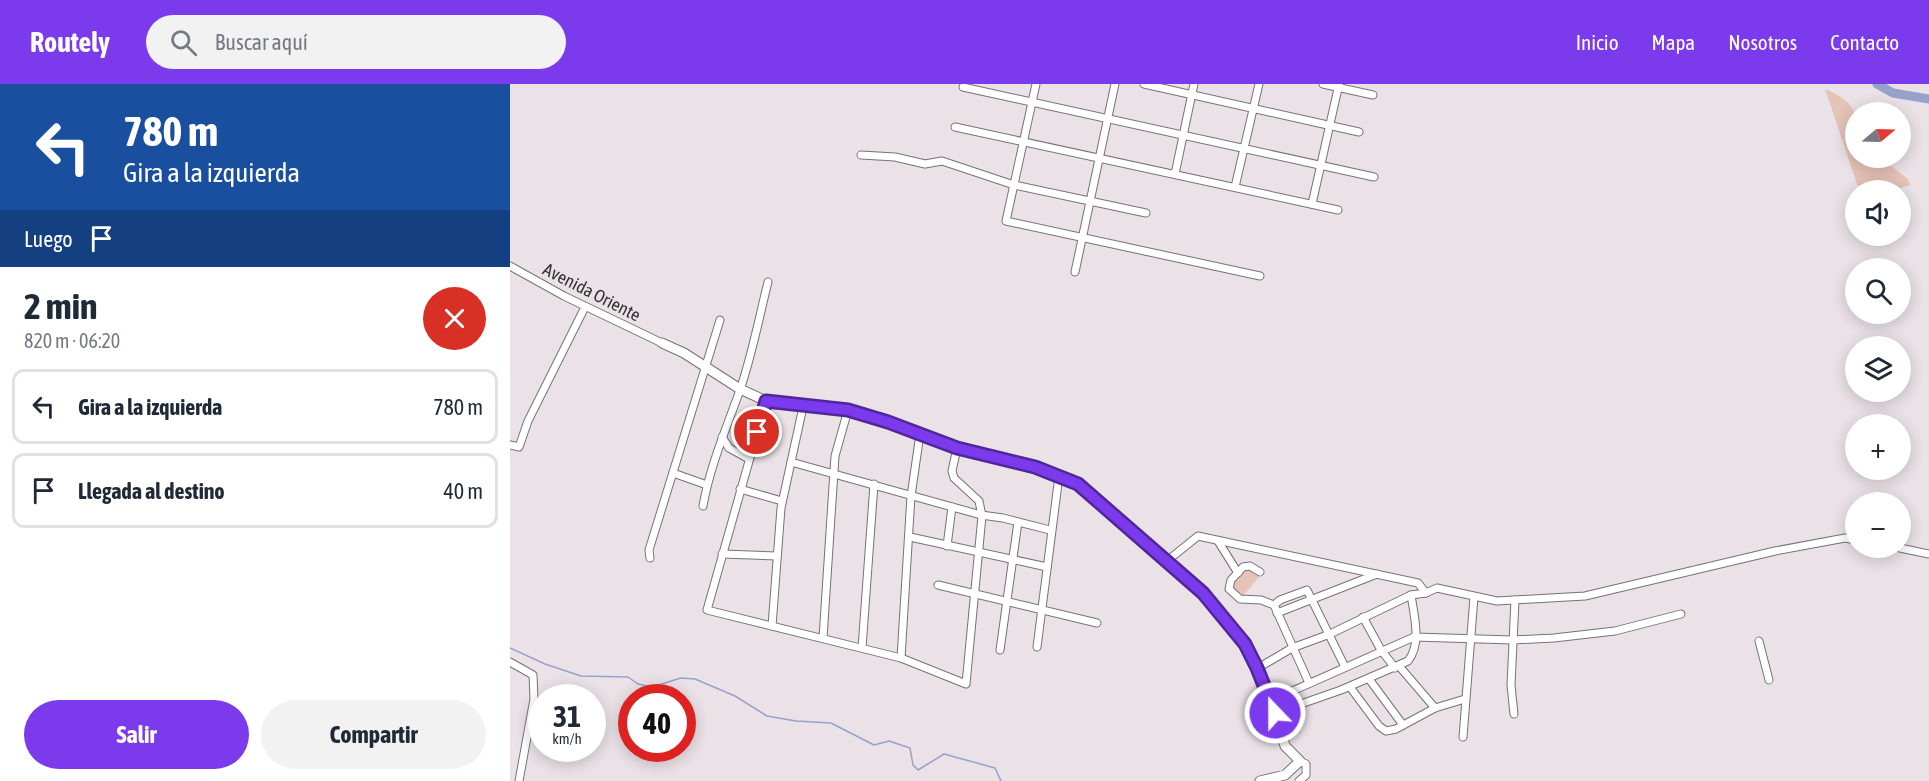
<!DOCTYPE html>
<html lang="es">
<head>
<meta charset="utf-8">
<style>
	body { margin:0; font-family:"Asap Condensed",sans-serif; background:#f2f2f3; color:#1f2937; height:100vh; display:flex; flex-direction:column; font-size:22px; white-space:nowrap }
	* { box-sizing:border-box; margin:0 }
	p { font-size:20px; color:#747a83 }
	.icon { flex:none; width:33px; height:33px; fill:none; stroke:currentColor; stroke-width:2; stroke-linecap:round; stroke-linejoin:round }
	.map { position:relative; flex:1; overflow:hidden }
	.drawer { display:flex; flex-direction:column; background:#fff; width:510px }
	.drawer>* { flex:none }
	.guide { background:#1a4fa0; color:#fff; overflow:hidden }
	.needle { width:39px; rotate:71deg }
	.tools { position:absolute; left:1335px; top:18px; display:grid; gap:12px }
	.tools a { display:grid; place-items:center; width:66px; height:66px; border-radius:50%; background:#fff; box-shadow:0 3px 15px #0003; font-size:30px }
	.speed { position:absolute; left:18px; top:600px; display:flex; gap:12px; font-size:30px; font-weight:700; text-align:center }
	.speed>* { display:grid; place-content:center; width:78px; height:78px; border-radius:50%; background:#fff; box-shadow:0 3px 15px #0003; line-height:1 }
	.speed small { font-size:15px; font-weight:400 }
	.speed .limit { border:9px solid #d22; background:#fff; color:#111 }
	.pin { position:absolute; display:grid; place-items:center; width:51px; height:51px; color:#fff; margin:-26px; border:3px solid #fff; border-radius:50%; box-shadow:0 2px 6px #0007 }
	.me { position:absolute; width:66px; margin:-33px; rotate:338deg; stroke-linejoin:round; filter:drop-shadow(0 0 4px #0008) }
	.turn { display:flex; align-items:center; gap:21px; height:126px; padding:0 24px; font-size:27px }
	.turn .icon { width:78px; height:78px; stroke-width:2.5 }
	.turn b { display:block; font-size:42px; line-height:51px }
	.then { display:flex; align-items:center; height:57px; padding:0 24px; background:#0003; gap:12px; font-size:22px }
	.round { display:grid; place-items:center; flex:none; width:63px; height:63px; border-radius:32px; background:#f2f2f3 }
	.overview { display:flex; align-items:center; justify-content:space-between; height:102px; padding:0 24px }
	h1 { font-size:36px; font-weight:700; line-height:45px }
	.cta { display:flex; gap:12px; margin-top:auto; padding:12px 24px }
	.cta a { flex:1; height:69px; border-radius:36px; background:#7c3aed; color:#fff; font-size:24px; font-weight:700; line-height:69px; text-align:center }
	.cta a+a { background:#f2f2f3; color:#1f2937 }
	ul { padding:0; list-style:none }
	li { display:flex; align-items:center; gap:18px; height:75px; margin:0 12px 9px; padding:0 12px; border:3px solid #e0e1e3; border-radius:12px }
	li div { flex:1 }
	li b { display:block; font-size:22px }
	li em { font-style:normal }
	header { display:flex; align-items:center; gap:36px; box-sizing:border-box; height:84px; padding:0 30px; background:#7c3aed; color:#fff }
	header strong { font-size:28px }
	nav { display:flex; gap:33px; margin-inline-start:auto; font-size:21px }
	.search { width:420px; height:54px; background:#f2f2f3; display:flex; align-items:center; gap:15px; box-sizing:border-box; padding:0 21px; border-radius:33px; color:#747a83; font-size:22px }
	main { display:flex; flex:1; min-height:0 }
	.map>svg:first-child { display:block }
	.green { fill:#e6c3b7 }
	.lines { fill:none; stroke-linecap:round; stroke-linejoin:round }
	.stream { stroke:#97a2cb; stroke-width:1.5 }
	.river { stroke:#97a2cb; stroke-width:9 }
	.street-casing { stroke:#787176; stroke-width:9 }
	.secondary-casing { stroke:#787176; stroke-width:11 }
	.street { stroke:#fff; stroke-width:7 }
	.secondary { stroke:#fff; stroke-width:9 }
	.route-casing { stroke:#51269a; stroke-width:15 }
	.route { stroke:#7c3aed; stroke-width:10 }
	.labels { text-anchor:middle; dominant-baseline:central; stroke-width:4.5; stroke-linejoin:round; paint-order:stroke }
	.street-label { font-size:18px; fill:#353234; stroke:#eae2e7 }
</style>
</head>
<body>
<header>
<strong>Routely</strong>
<div class="search"><svg class="icon" aria-label="search" viewBox="0 0 24 24"><circle cx="10" cy="10" r="6"/><path d="M15 15l6 6"/></svg>Buscar aquí</div>
<nav><a>Inicio</a><a>Mapa</a><a>Nosotros</a><a>Contacto</a></nav>
</header>
<main>
<section class="drawer">
<div class="guide">
<div class="turn"><svg class="icon" aria-label="left" viewBox="0 0 24 24"><path d="M17 20v-9H6M10 6l-5 5 5 5"/></svg><div><b>780 m</b>Gira a la izquierda</div></div>
<div class="then">Luego<svg class="icon" aria-label="arrive" viewBox="0 0 24 24"><path d="M6 21V4h12l-3 4 3 4H6"/></svg></div>
</div>
<div class="overview"><div><h1>2 min</h1><p>820 m · 06:20</p></div><a class="round" style="background:#d93025;color:#fff"><svg class="icon" aria-label="close" viewBox="0 0 24 24"><path d="M6 6l12 12M18 6L6 18"/></svg></a></div>
<ul>
<li><svg class="icon" aria-label="left" viewBox="0 0 24 24"><path d="M17 20v-9H6M10 6l-5 5 5 5"/></svg><div><b>Gira a la izquierda</b></div><em>780 m</em></li>
<li><svg class="icon" aria-label="arrive" viewBox="0 0 24 24"><path d="M6 21V4h12l-3 4 3 4H6"/></svg><div><b>Llegada al destino</b></div><em>40 m</em></li>
</ul>
<div class="cta"><a>Salir</a><a>Compartir</a></div>
</section>
<div class="map">
<svg width="1419" height="697" viewBox="0 0 1419 697">
	<rect width="100%" height="100%" fill="#eae2e7"/>
	<g class="green">
		<path d="M 1315,5 C 1354,21 1346,36 1346,74 L 1371,74 L 1398,95 L 1400,101 L 1384,106 L 1349,106 Z"/>
		<polygon points="736,483 749,493 733,512 721,502"/>
	</g>
	<g class="lines">
		<polyline class="stream" points="0,564 35,580 71,592 118,593 128,600 142,603 171,594 185,595 225,612 257,632 286,637 321,639 364,661 379,657 400,664 403,681 408,686 434,670 485,684 491,697"/>
		<polyline class="river" points="1367,0 1383,9 1419,15"/>
		<defs>
			<g id="street">
				<polyline points="526,0 496,137 750,192"/>
				<polyline points="634,0 849,48"/>
				<polyline points="813,0 863,11"/>
				<polyline points="453,3 864,93"/>
				<polyline points="445,43 828,126"/>
				<polyline points="351,71 385,73 415,80 432,77 504,101 636,129"/>
				<polyline points="665,90 684,0"/>
				<polyline points="725,103 749,0"/>
				<polyline points="802,120 829,0"/>
				<polyline points="0,182 54,212 152,259"/>
				<polyline points="565,188 605,0"/>
				<polyline points="256,317 197,526 391,574 456,600 472,432 469,417 444,394 442,387 447,364"/>
				<polyline points="212,353 219,364 239,375"/>
				<polyline points="0,361 9,363 18,337 75,223"/>
				<polyline points="281,378 471,431 493,434 540,446"/>
				<polyline points="163,389 197,401"/>
				<polyline points="230,405 272,417"/>
				<path d="M 193,422 C 200,382 216,345 230,306 C 242,271 249,234 258,198"/>
				<polyline points="400,453 537,483"/>
				<polyline points="708,457 728,489"/>
				<polyline points="437,462 442,423"/>
				<polyline points="1390,464 1419,470"/>
				<polyline points="212,470 267,472"/>
				<polyline points="140,474 139,466 210,236"/>
				<polyline points="657,477 688,452 908,499 916,509 927,504 987,517 1075,512 1265,467 1335,454 1346,456"/>
				<polyline points="750,488 740,482 733,483 721,496 719,505 730,515 751,516 764,521"/>
				<polyline points="428,501 587,539"/>
				<polyline points="767,529 867,490"/>
				<polyline points="853,533 871,566 885,584"/>
				<polyline points="262,542 271,424 293,323"/>
				<polyline points="313,554 325,372 338,326"/>
				<polyline points="1249,557 1259,596"/>
				<polyline points="527,563 549,392"/>
				<polyline points="352,564 364,400"/>
				<polyline points="490,566 508,438"/>
				<polyline points="391,574 401,412 410,350"/>
				<polyline points="0,578 23,591 24,615 9,697"/>
				<polyline points="889,582 925,624"/>
				<polyline points="748,584 782,564 820,550 901,511 916,509"/>
				<polyline points="859,595 893,641"/>
				<polyline points="799,599 764,521 770,516 797,506 835,583"/>
				<polyline points="840,603 869,642 876,647 886,645 925,624 955,615"/>
				<polyline points="760,617 904,553 1003,556 1044,554 1105,547 1171,530"/>
				<path d="M 765,629 L 831,606 L 898,577 C 912,560 904,531 901,511"/>
				<polyline points="1004,630 1001,601 1005,516"/>
				<polyline points="953,653 964,513"/>
				<polyline points="789,697 796,691 796,680 790,677"/>
			</g>
			<polyline id="secondary" points="152,259 174,269 230,305 256,317 338,326 378,338 447,364 525,383 568,400 693,509 735,560 765,626 775,662 790,677 775,691 750,697"/>
		</defs>
		<use href="#street" class="street-casing"/>
		<use href="#secondary" class="secondary-casing"/>
		<use href="#street" class="street"/>
		<use href="#secondary" class="secondary"/>
	</g>
	<g class="lines">
		<defs>
			<polyline id="route" points="247,348 256,317 338,326 378,338 447,364 525,383 568,400 693,509 735,560 747,584 765,629"/>
		</defs>
		<use href="#route" class="route-casing"/>
		<use href="#route" class="route"/>
	</g>
	<g class="labels">
		<g class="street-label">
			<text transform="translate(82 208) rotate(27)">Avenida Oriente</text>
		</g>
	</g>
</svg>
<div class="tools">
<a><svg class="needle" viewBox="-14 -14 28 28"><path d="M0-13l5 13h-10z" fill="#e53935"/><path d="M0 13l5-13h-10z" fill="#747a83"/></svg></a>
<a><svg class="icon" aria-label="sound" viewBox="0 0 24 24"><path d="M4 9h4l5-4v14l-5-4H4zM17 9q2 3 0 6"/></svg></a>
<a><svg class="icon" aria-label="search" viewBox="0 0 24 24"><circle cx="10" cy="10" r="6"/><path d="M15 15l6 6"/></svg></a>
<a><svg class="icon" aria-label="layers" viewBox="0 0 24 24"><path d="M12 4l9 5-9 5-9-5zM3 14l9 5 9-5"/></svg></a>
<a>+</a>
<a>−</a>
</div>
<div class="speed"><div>31<small>km/h</small></div><div class="limit">40</div></div>
<div class="pin" style="left:247px;top:348px;background:#d93025"><svg class="icon" aria-label="arrive" viewBox="0 0 24 24"><path d="M6 21V4h12l-3 4 3 4H6"/></svg></div>
<svg class="me" style="left:765px;top:629px" viewBox="-20 -20 40 40"><circle r="17" fill="#7c3aed" stroke="#fff" stroke-width="3"/><path d="M0-11L8 9 0 5-8 9z" fill="#fff"/></svg>
</div>
</main>
</body>
</html>
